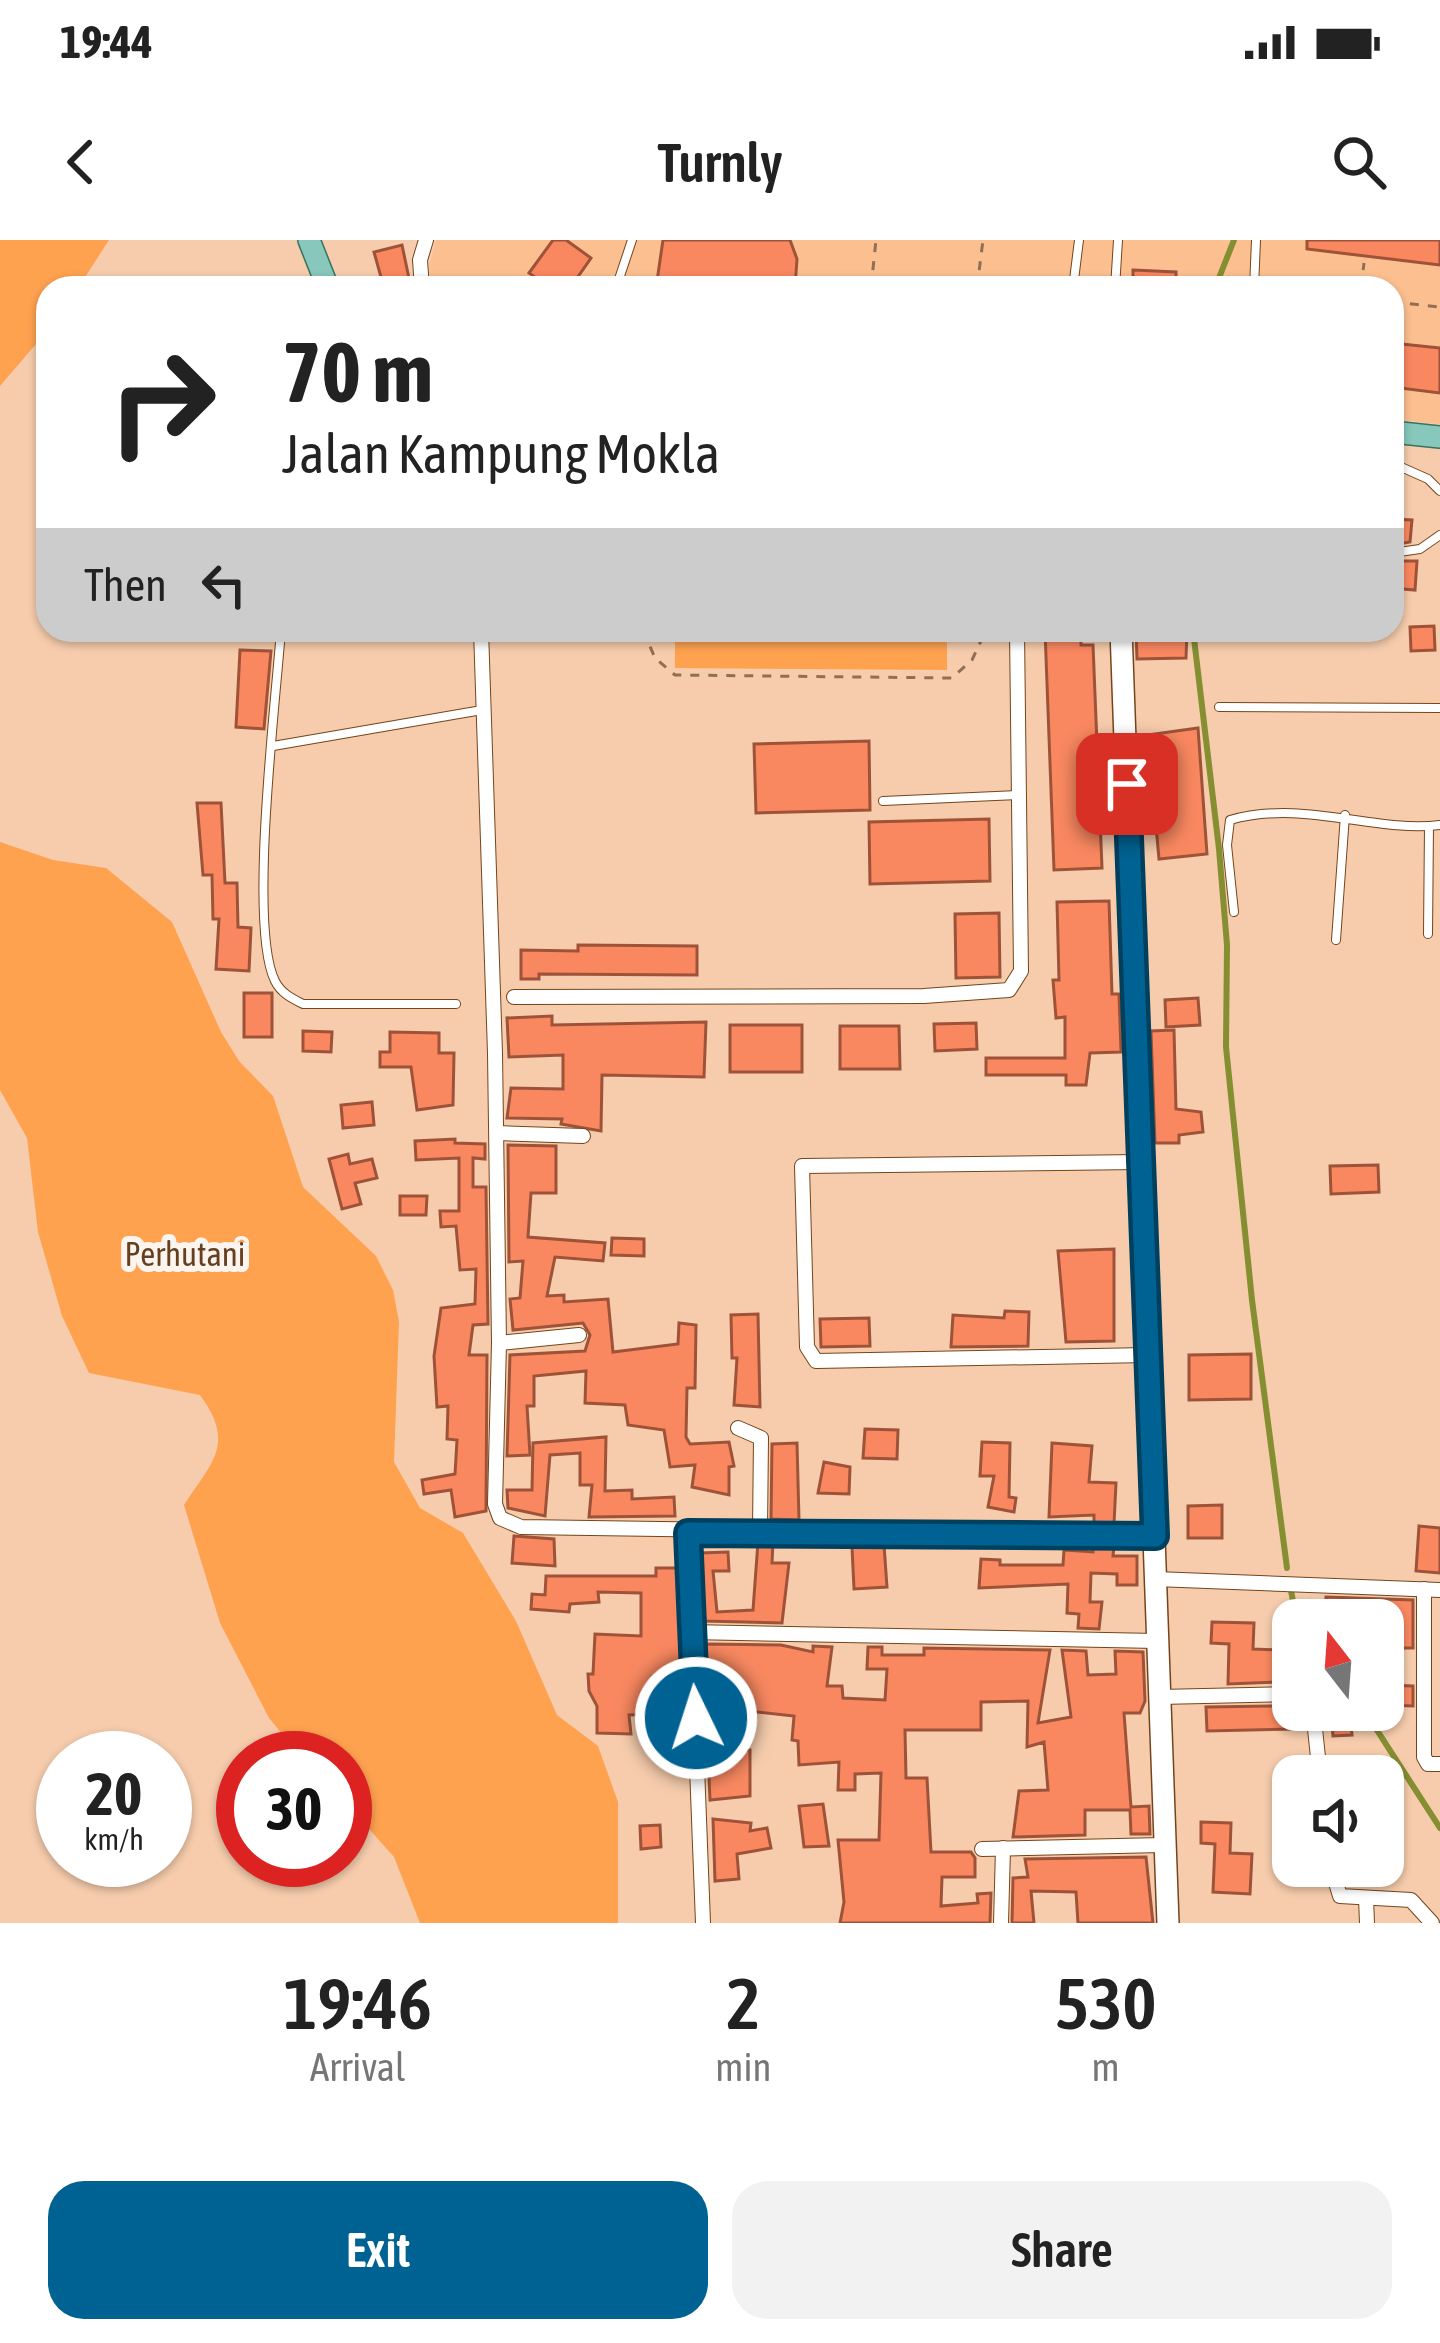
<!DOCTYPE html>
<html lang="en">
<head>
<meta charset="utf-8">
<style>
	body { margin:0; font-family:"Asap Condensed",sans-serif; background:#f2f2f2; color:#222; height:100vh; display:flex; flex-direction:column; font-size:45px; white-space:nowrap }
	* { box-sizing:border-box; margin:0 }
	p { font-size:39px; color:#767676 }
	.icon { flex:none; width:66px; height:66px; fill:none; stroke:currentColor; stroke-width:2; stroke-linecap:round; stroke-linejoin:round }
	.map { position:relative; height:1683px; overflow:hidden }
	.details { display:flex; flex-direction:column; background:#fff; flex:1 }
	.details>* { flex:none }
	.top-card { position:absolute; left:36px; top:36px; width:1368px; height:366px; border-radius:36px; box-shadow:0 3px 9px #0004; background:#fff; color:#222; overflow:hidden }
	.needle { width:78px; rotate:343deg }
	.fabs { position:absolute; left:1272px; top:1359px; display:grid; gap:24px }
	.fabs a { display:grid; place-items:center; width:132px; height:132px; border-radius:24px; background:#fff; box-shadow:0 3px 9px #0004; font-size:60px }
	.speed { position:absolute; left:36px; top:1491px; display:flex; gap:24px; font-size:60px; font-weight:700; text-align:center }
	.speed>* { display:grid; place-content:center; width:156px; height:156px; border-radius:50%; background:#fff; box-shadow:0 3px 9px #0004; line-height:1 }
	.speed small { font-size:30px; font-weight:400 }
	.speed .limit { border:18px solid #d22; background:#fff; color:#111 }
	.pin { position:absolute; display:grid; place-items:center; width:102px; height:102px; color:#fff; margin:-51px; border-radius:24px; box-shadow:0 6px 18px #0006 }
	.me { position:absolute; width:132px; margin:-66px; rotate:356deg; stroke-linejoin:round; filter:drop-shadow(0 0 9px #0008) }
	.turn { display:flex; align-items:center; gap:42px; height:252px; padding:0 48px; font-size:54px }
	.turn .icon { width:156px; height:156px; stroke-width:2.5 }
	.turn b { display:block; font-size:84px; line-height:102px }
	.then { display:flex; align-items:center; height:114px; padding:0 48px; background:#0003; gap:24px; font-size:45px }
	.eta { display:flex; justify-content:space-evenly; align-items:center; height:204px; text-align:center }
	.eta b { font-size:72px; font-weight:600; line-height:84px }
	.primary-button { display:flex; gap:24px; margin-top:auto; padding:24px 48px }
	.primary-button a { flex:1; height:138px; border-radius:36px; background:#006292; color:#fff; font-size:48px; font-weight:600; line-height:138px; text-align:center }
	.primary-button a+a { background:#f2f2f2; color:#222 }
	.status { display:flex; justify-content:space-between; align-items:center; height:84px; padding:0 60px; background:#fff; direction:ltr }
	.status svg { height:33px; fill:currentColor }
	header { display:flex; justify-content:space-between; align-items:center; height:156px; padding:0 48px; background:#fff; font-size:54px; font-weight:600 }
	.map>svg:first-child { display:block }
	.built { fill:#fcc090 }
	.green { fill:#fea250 }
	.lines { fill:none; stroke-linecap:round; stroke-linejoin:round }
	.stream { stroke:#858e31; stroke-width:6 }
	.building { fill:#f98860; stroke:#9e5339; stroke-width:3 }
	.lane-casing { stroke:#74451a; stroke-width:10 }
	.street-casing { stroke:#74451a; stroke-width:16 }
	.secondary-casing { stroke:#74451a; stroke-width:24 }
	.primary-casing { stroke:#387360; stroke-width:24 }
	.path { stroke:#916f54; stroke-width:3; stroke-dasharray:9 9; stroke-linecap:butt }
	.lane { stroke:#fff; stroke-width:8 }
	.street { stroke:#fff; stroke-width:14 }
	.secondary { stroke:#fff; stroke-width:21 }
	.primary { stroke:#88c7bc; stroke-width:21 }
	.route-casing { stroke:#00405f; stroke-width:30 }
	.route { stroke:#006292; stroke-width:21 }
	.labels { text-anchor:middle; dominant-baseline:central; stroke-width:12; stroke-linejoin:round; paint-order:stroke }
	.park-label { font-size:33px; fill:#663f1e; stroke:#fcf5ef }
</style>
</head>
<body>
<div class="status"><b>19:44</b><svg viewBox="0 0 49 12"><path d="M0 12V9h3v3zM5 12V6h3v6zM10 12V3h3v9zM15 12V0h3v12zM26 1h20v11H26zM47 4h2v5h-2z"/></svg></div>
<header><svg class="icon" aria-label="back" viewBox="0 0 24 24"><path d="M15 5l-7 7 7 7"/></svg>Turnly<svg class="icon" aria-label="search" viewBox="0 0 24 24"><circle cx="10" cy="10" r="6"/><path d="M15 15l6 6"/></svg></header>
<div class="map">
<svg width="1440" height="1683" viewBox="0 0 1440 1683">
	<rect width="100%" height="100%" fill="#f6ccac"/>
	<polygon class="built" points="436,0 1440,0 1440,184 1392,179 1392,48 432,48 429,26"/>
	<g class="green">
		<polygon points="0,0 109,0 78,48 48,48 48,90 0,146"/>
		<polygon points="675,390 947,390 947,430 675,428"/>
		<path d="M 0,602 L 53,620 L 106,628 L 172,682 L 221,792 L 239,821 L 273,856 L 303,947 L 376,1016 L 393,1050 L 399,1082 L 394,1222 L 420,1268 L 463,1293 L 516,1381 L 557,1475 L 598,1506 L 618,1562 L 618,1683 L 420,1683 L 394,1617 L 345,1562 L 345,1518 L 302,1518 L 269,1478 L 220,1383 L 184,1265 C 212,1222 236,1204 200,1155 L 89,1133 L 62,1076 L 38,992 L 27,898 L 0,850 Z"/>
	</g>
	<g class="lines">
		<g class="stream">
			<polyline points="1215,48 1234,0"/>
			<polyline points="1193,390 1219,609 1227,705 1226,807 1252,1060 1287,1328"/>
			<polyline points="1291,1351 1297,1380"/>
			<polyline points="1364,1470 1440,1588"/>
		</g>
	</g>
	<g class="building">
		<polygon points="553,0 566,0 591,18 570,48 550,48 529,33"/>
		<polygon points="663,0 790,0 797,19 795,48 656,48"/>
		<polygon points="1307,0 1440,0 1440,25 1307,9"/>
		<polygon points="402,5 411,48 384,48 374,12"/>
		<polygon points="1133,30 1176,32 1176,48 1133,48"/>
		<polygon points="1392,103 1440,108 1440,153 1392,147"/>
		<polygon points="1392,279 1412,280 1410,302 1392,305"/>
		<polygon points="1392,321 1417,321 1415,350 1392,348"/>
		<polygon points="1434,386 1435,410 1411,411 1410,387"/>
		<polygon points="1045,390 1081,390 1081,405 1093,405 1102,628 1054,630"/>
		<polygon points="1136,390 1187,390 1186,418 1137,419"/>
		<polygon points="240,410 271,411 264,489 236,487"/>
		<polygon points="1198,488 1207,614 1159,619 1156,586 1143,588 1140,496"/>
		<polygon points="869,501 870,570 756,573 754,504"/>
		<polygon points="197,563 221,563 225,643 237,643 238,687 251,688 249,731 216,729 219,679 213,679 212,635 203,635"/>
		<polygon points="989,579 990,641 870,644 869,582"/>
		<polygon points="1109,661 1112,754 1119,754 1121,812 1090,813 1086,845 1066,845 1066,835 986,835 986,818 1065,818 1065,777 1056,778 1053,740 1059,740 1057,662"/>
		<polygon points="999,673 1000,737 956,738 955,674"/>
		<polygon points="578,705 697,706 697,735 539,734 539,739 521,739 521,710 578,711"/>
		<rect x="244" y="753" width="28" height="44"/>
		<polygon points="1198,758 1200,785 1166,787 1165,760"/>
		<polygon points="552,776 552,785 706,782 704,837 602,835 601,891 561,884 562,879 507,878 511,848 563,849 563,815 509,817 507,778"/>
		<polygon points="976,783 977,809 935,811 934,784"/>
		<rect x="730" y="785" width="72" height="47"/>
		<polygon points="840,786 899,786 900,829 840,829"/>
		<polygon points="1174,790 1176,869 1201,872 1203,892 1179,895 1179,903 1155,903 1151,791"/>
		<polygon points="303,791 332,792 331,812 303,811"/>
		<polygon points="390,792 439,793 439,813 454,813 453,865 417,870 411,827 380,827 380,812 390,812"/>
		<polygon points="372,862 374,885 343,888 341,865"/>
		<polygon points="455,899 455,903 485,904 485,919 473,918 473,947 486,947 488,1084 473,1085 469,1115 487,1115 486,1271 455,1277 451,1250 424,1254 422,1240 455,1234 457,1200 447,1199 448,1166 437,1167 434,1116 441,1068 475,1064 476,1029 460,1030 456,986 441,987 440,971 459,971 459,918 416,920 415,901"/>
		<polygon points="508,905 556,906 556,953 531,953 528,997 605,1003 603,1021 555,1017 547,1056 564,1055 564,1062 608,1059 613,1112 678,1104 679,1083 696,1085 695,1148 687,1148 686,1197 690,1204 729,1202 734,1226 729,1227 729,1255 692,1247 695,1225 670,1227 664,1190 628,1185 625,1165 585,1163 586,1131 534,1136 534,1166 527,1166 530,1215 507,1216 510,1115 585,1111 590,1095 583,1083 513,1090 510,1059 520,1058 523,1021 509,1022"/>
		<polygon points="348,914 350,924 372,919 377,938 355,943 361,964 342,969 329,919"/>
		<polygon points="1378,925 1379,952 1331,954 1330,926"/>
		<polygon points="400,956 427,956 426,975 400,975"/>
		<polygon points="612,998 644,999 644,1016 611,1015"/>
		<polygon points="1114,1009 1114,1101 1066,1102 1058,1011"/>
		<polygon points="1005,1071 1029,1072 1028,1106 951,1107 953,1075 1004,1078"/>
		<polygon points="758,1074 760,1167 734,1165 737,1118 732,1118 731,1075"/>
		<polygon points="869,1078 870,1106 821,1107 820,1079"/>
		<polygon points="1251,1114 1251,1159 1189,1160 1189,1115"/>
		<polygon points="865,1189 898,1190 897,1219 863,1218"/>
		<polygon points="606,1197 605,1251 632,1250 632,1259 674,1257 675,1276 589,1277 592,1245 580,1245 580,1213 550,1215 545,1276 508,1268 507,1250 532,1250 533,1203"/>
		<polygon points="982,1202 1010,1203 1009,1257 1016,1258 1014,1272 988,1267 994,1236 980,1236"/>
		<polygon points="797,1203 799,1280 771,1279 772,1204"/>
		<polygon points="1052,1203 1092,1206 1089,1242 1116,1243 1114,1284 1094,1284 1094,1275 1049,1277"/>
		<polygon points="824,1222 850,1227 849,1254 818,1253"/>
		<polygon points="1222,1265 1222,1298 1188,1298 1188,1266"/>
		<polygon points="1419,1286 1440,1288 1440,1333 1416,1331"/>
		<polygon points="514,1296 554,1299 555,1326 512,1323"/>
		<polygon points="758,1302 773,1302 772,1323 789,1323 782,1383 703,1381 700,1313 728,1312 729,1331 713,1331 717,1372 753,1370"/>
		<polygon points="884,1305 887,1347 854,1349 852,1307"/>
		<polygon points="1093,1306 1114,1307 1113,1316 1137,1316 1137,1345 1117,1345 1117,1334 1091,1333 1090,1362 1102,1362 1099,1389 1078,1388 1079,1374 1067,1373 1068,1344 979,1348 981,1319 1000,1320 1000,1325 1063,1325 1064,1310 1093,1312"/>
		<polygon points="656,1328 678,1328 684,1475 661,1479 660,1474 629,1475 631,1494 597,1493 597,1466 589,1451 588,1434 593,1434 595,1394 641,1396 641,1353 598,1352 599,1362 570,1364 569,1372 531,1369 532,1354 545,1355 546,1336 656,1336"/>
		<polygon points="1326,1357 1413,1360 1413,1408 1383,1408 1383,1380 1326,1380"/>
		<polygon points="1212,1382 1254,1383 1253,1409 1281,1410 1279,1442 1228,1444 1229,1404 1211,1403"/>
		<polygon points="704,1404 781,1405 813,1412 813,1406 832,1407 827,1446 842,1446 843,1458 885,1460 887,1429 867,1429 868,1407 882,1407 882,1415 924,1415 924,1408 1050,1410 1038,1483 1071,1477 1062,1410 1086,1411 1088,1435 1116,1434 1115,1411 1143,1412 1145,1461 1140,1473 1124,1473 1131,1567 1149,1566 1150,1594 1131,1594 1130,1570 1085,1570 1085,1595 1013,1597 1019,1551 1048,1550 1044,1502 1027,1507 1028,1461 981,1462 981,1490 905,1490 906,1538 927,1538 931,1612 971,1612 975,1618 975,1637 942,1637 941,1666 978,1663 977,1654 991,1653 990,1683 840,1683 844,1662 838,1600 879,1600 881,1533 855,1534 855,1550 838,1550 839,1522 799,1525 798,1501 792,1500 794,1476 739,1470 737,1502 742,1502 742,1510 750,1510 750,1556 710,1560 708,1514 718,1513 722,1455 706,1456"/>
		<polygon points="1383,1445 1413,1446 1413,1466 1383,1465"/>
		<polygon points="1278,1466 1278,1473 1295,1474 1294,1489 1207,1491 1206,1467"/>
		<polygon points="1331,1470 1350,1470 1352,1495 1333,1496"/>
		<polygon points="823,1564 829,1606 804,1607 799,1566"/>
		<polygon points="713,1579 751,1583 750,1591 767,1588 771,1608 737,1614 739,1639 715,1641"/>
		<polygon points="1201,1582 1231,1583 1230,1613 1252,1614 1250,1654 1213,1652 1215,1604 1201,1603"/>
		<polygon points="660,1585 661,1607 641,1609 640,1586"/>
		<polygon points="1146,1617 1153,1683 1078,1683 1076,1652 1031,1651 1034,1683 1012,1683 1013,1638 1028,1637 1025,1619"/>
	</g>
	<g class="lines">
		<defs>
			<g id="lane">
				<polyline points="616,48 632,0"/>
				<polyline points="1073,48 1079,0"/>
				<polyline points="1115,48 1118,0"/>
				<polyline points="1254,48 1256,0"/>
				<polyline points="1394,222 1396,193"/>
				<polyline points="1392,223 1428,239 1440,251"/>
				<polyline points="1392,313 1420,309 1440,295"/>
				<path d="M 281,390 C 276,460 248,687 275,741 C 281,753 291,758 303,764 L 456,764"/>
				<polyline points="1219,467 1440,468"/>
				<polyline points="273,506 482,470"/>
				<polyline points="883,561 1020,555"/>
				<path d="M 1234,672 L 1227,605 L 1230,580 C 1303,559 1374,593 1440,585"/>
				<polyline points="1428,694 1429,586"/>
				<polyline points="1336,700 1345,575"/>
			</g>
			<g id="street">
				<polyline points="422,48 420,20 426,0"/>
				<polyline points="481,390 495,813 499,1103 495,1264 500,1278 521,1287 1155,1296"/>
				<polyline points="514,757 924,756 1009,750 1021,731 1017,390"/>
				<polyline points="497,893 583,896"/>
				<polyline points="1141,922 802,926 807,1107 816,1121 1148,1115"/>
				<polyline points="499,1103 579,1095"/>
				<polyline points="738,1188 761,1198 760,1291"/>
				<polyline points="688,1293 703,1683"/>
				<polyline points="1155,1339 1440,1350"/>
				<polyline points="1424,1349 1424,1517 1428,1524 1440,1524"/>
				<polyline points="689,1392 1157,1401"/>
				<polyline points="1159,1457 1293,1454"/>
				<polyline points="1313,1470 1320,1536"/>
				<polyline points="982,1609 1163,1605"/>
				<polyline points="1331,1626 1340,1656 1411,1660 1432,1683"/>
				<polyline points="1366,1658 1367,1683"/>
				<polyline points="1001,1683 1003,1608"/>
			</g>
			<polyline id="secondary" points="1121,390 1168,1683"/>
			<g id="primary">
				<polyline points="309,0 328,48"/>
				<polyline points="1392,192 1440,197"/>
			</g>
		</defs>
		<use href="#lane" class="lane-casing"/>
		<use href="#street" class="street-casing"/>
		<use href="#secondary" class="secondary-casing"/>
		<use href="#primary" class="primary-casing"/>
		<g class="path">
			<polyline points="804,47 811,48"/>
			<polyline points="871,48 876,0"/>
			<polyline points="977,48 983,0"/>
			<polyline points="1361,48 1364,23"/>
			<polyline points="1392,62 1440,67"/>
			<polyline points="643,390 655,418 675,435 952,438 972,420 986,390"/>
		</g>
		<use href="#lane" class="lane"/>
		<use href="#street" class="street"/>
		<use href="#secondary" class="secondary"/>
		<use href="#primary" class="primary"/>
	</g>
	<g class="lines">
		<defs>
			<polyline id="route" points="696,1478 688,1293 1155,1296 1127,544"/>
		</defs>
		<use href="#route" class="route-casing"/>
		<use href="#route" class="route"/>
	</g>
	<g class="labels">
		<g class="park-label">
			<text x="185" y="1014">Perhutani</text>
		</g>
	</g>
</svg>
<div class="fabs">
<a><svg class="needle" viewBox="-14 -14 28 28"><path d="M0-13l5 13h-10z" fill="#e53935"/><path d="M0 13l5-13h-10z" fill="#767676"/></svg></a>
<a><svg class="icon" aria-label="sound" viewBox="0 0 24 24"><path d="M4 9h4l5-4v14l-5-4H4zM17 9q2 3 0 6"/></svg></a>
</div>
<div class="speed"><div>20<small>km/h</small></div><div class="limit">30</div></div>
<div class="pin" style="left:1127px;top:544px;background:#d93025"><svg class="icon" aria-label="arrive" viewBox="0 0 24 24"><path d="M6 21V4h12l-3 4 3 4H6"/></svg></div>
<svg class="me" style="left:696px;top:1478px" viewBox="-20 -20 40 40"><circle r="17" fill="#006292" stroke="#fff" stroke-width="3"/><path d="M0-11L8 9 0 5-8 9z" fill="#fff"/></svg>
<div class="top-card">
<div class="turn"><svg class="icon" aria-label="right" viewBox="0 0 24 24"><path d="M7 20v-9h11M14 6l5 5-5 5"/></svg><div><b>70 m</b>Jalan Kampung Mokla</div></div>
<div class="then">Then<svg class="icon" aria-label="left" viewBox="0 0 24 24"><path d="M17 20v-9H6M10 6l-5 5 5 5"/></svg></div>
</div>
</div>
<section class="details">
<div class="eta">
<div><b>19:46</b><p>Arrival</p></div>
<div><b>2</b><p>min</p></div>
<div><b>530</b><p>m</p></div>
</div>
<div class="primary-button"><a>Exit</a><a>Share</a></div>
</section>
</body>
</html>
